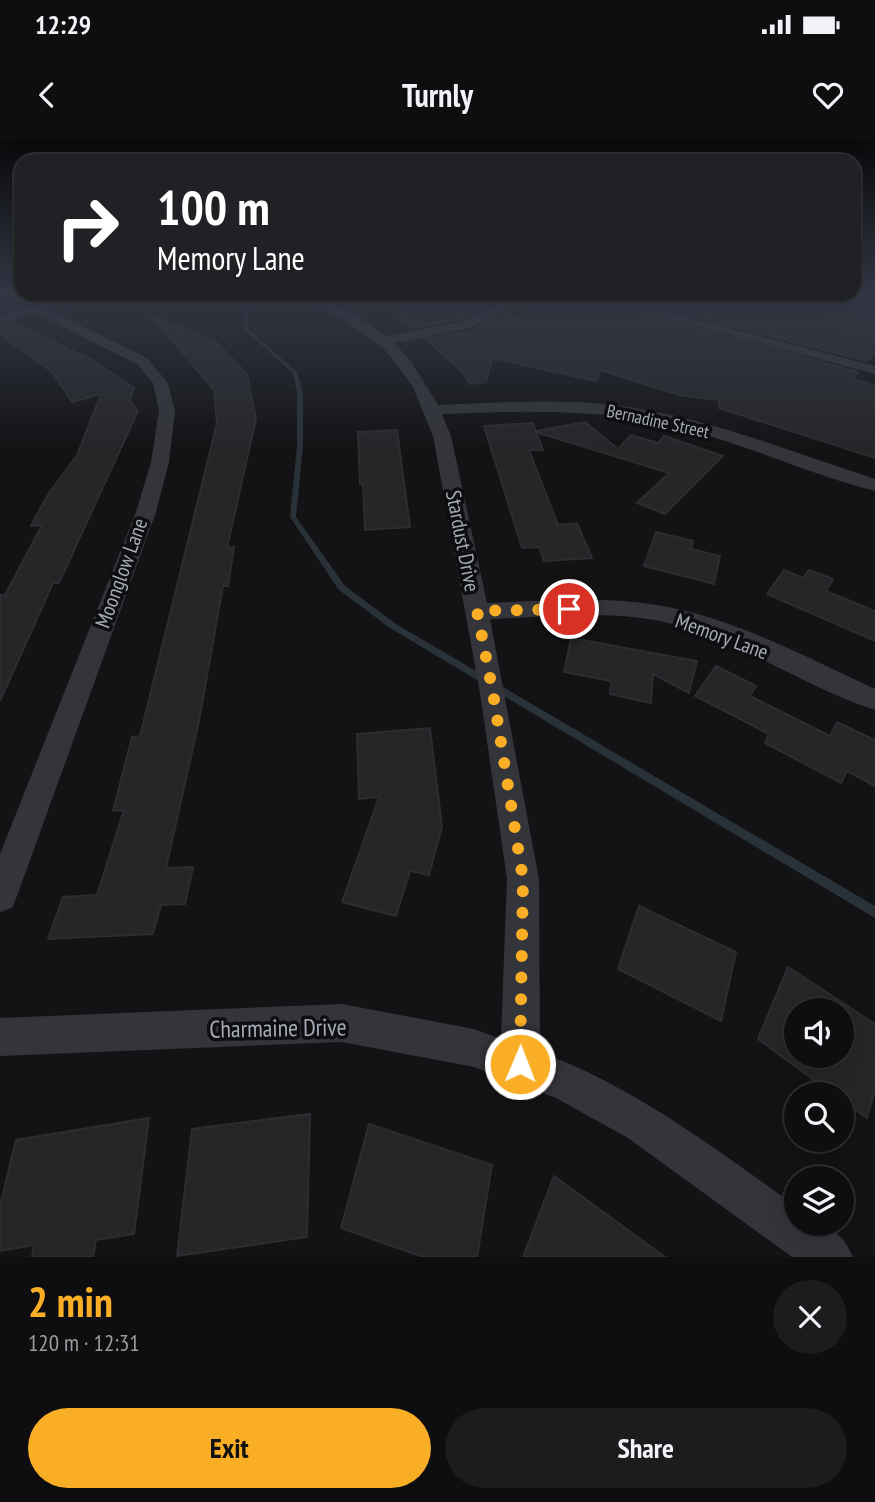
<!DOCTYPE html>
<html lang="en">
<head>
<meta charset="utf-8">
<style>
	body { margin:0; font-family:"PT Sans Narrow",sans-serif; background:#1c1c1e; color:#f1f3f6; height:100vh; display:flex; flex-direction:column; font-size:26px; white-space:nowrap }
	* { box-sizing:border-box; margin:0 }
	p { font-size:23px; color:#9b9c9f }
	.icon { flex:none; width:38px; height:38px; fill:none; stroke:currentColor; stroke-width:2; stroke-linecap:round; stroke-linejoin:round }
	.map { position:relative; height:1117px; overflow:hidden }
	.drawer { display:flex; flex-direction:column; background:#0e0e10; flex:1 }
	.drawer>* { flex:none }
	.hud { position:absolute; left:14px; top:14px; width:847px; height:147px; border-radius:21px; box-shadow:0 7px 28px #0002,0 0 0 2px #2e2e30; background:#202124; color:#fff; overflow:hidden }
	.controls { position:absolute; left:784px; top:858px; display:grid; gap:14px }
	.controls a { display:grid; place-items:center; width:70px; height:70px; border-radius:50%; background:#0e0e10; box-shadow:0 7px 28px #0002,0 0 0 2px #2e2e30; font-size:35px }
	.pin { position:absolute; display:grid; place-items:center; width:60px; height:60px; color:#fff; margin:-30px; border:4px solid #fff; border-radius:50%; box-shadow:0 2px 7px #0007 }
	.me { position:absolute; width:77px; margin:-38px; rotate:1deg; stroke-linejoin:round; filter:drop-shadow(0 0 5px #0008) }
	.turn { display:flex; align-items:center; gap:24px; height:147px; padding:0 28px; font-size:32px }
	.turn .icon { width:91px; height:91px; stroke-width:2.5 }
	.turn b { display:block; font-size:49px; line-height:60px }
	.round { display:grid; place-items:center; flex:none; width:74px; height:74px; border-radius:37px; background:#1c1c1e }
	.overview { display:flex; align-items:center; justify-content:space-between; height:119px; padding:0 28px }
	h1 { font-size:42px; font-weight:700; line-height:52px; color:#f9ae26 }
	.cta { display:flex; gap:14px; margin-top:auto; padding:14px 28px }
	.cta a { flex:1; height:80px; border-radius:42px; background:#f9ae26; color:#111; font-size:28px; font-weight:700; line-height:80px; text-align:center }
	.cta a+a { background:#1c1c1e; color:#f1f3f6 }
	.status { display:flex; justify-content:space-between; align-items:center; height:49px; padding:0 35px; background:#0e0e10; direction:ltr }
	.status svg { height:19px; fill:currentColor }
	header { display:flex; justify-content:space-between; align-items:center; height:91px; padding:0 28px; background:#0e0e10; font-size:32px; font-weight:700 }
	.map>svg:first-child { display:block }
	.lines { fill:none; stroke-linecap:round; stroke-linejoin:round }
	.stream { fill:#293239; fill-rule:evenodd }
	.building { fill:#262629; stroke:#2d2d31; stroke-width:2; fill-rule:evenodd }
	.street { fill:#34353a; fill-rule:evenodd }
	.route { stroke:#f9ae26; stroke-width:12; stroke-dasharray:0 21.6 }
	.labels { text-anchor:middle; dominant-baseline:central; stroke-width:7; stroke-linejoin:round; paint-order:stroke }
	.far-street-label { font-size:18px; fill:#a4aab6; stroke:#0e0e10 }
	.street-label { font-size:21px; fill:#a4aab6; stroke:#0e0e10 }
	.near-street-label { font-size:24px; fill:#a4aab6; stroke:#0e0e10 }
</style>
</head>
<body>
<div class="status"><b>12:29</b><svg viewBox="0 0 49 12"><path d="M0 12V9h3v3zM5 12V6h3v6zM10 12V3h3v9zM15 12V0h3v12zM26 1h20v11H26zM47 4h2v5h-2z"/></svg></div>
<header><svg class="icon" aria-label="back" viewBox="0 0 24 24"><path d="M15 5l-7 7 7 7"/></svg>Turnly<svg class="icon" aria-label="heart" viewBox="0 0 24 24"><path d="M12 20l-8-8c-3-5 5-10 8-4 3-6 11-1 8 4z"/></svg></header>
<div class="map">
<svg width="875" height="1117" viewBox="0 0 875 1117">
	<rect width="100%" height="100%" fill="#131315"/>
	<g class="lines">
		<polygon class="stream" points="260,154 264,154 248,171 248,189 297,232 303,253 303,306 296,377 345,446 396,484 875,766 875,778 390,488 339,450 290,377 297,306 297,253 293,233 244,189 244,171"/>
	</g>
	<g class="building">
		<polygon points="562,154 574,154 858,232 853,239 875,245 875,318 719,268 719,260 679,255 600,230 596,241 492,218 486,242 470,244 461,231 426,199 472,191 504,172 519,177"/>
		<polygon points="607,154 810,154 838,160 875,168 875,212 867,221"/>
		<polygon points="438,157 446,160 453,157 486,167 461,179 414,188 398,175"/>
		<polygon points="151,175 215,201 247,234 256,279 227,408 234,407 228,446 223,446 199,581 166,728 193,727 185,764 161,765 153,794 48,799 63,757 97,755 124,670 113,671 132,597 140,596 217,283 214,250"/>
		<polygon points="14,182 96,222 134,248 130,260 138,271 59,443 53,443 0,561 0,455 5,455 42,385 31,386 47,356 77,315 101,254 72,262 52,232 0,194 0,186"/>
		<polygon points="585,282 618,309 631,295 658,303 664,296 723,316 665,374 637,363 669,333 536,292 543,310 529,310 558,385 577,383 592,418 544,421 539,407 522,408 484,286 533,283 536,291"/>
		<polygon points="397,290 410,387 365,390 363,344 360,344 358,292"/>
		<polygon points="656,392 693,401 691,409 720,416 714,444 644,426"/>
		<polygon points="784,430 803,438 809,430 833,439 826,451 875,471 875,501 767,454"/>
		<polygon points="571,498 697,521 689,553 653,534 651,563 610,554 611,541 564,532"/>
		<polygon points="716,526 756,546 750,556 830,596 837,582 875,600 875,646 847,631 841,643 765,603 769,594 695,556"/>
		<polygon points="430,588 442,687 429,735 410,731 396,776 342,762 379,657 359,659 357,594"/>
		<polygon points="639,766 736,812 721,881 618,829"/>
		<path d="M 788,827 L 875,884 L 875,950 L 867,978 L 842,960 L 842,954 L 833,954 L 758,899 ZM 796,870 L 842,870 L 842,915 L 796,915 Z"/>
		<polygon points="310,974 307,1097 177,1116 192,989"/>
		<polygon points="149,978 134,1094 96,1100 93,1117 32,1117 34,1105 0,1111 0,1066 16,1000"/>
		<polygon points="369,984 492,1025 477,1117 423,1117 341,1088"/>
		<polygon points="554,1036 665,1117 523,1117"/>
	</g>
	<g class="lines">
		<g class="street">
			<polygon points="869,153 875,154 875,162 849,154"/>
			<polygon points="76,154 95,154 49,170 147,218 168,243 175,271 169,322 156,372 17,756 12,768 0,772 0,714 136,372 151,322 159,271 153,243 137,224 36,173 0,184 0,176"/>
			<path d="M 292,154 C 325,154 360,176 386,196 L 462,182 L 516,154 L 531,154 L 471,188 L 394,203 L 411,221 L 438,265 C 496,263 556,258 614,265 C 704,276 789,311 875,339 L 875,351 C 808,334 744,303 676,287 C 598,268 522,271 442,274 L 451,296 L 487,463 C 543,461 600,456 657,465 C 733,477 805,517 875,549 L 875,570 C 810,549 750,507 683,487 C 620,468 554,477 490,479 L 539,739 L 540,912 C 635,947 714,1008 796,1066 L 796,1083 C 825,1083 841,1089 853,1117 L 792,1117 L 628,998 L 556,958 L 474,927 L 342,902 L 0,916 L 0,878 L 342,864 L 474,889 L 501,899 L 507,739 L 480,553 L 433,296 L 412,245 L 384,209 L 344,180 Z"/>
			<polygon points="577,154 597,154 875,226 875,234"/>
		</g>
	</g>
	<linearGradient id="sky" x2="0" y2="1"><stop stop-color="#0a0a0c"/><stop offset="0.5" stop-color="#333946"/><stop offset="1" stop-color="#333946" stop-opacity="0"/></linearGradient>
	<rect width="875" height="309" fill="url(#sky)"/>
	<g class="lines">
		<polyline class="route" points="520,924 523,739 493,553 477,471 569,469"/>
	</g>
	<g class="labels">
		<g class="far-street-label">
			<text transform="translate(658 281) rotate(12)">Bernadine Street</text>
		</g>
		<g class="street-label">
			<text transform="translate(463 401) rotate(79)">Stardust Drive</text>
			<text transform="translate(121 433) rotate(-70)">Moonglow Lane</text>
			<text transform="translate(722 496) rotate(20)">Memory Lane</text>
		</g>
		<g class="near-street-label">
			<text transform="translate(278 888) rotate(-1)">Charmaine Drive</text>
		</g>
	</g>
</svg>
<div class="controls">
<a><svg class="icon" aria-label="sound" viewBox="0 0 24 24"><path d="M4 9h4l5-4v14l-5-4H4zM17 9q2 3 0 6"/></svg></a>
<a><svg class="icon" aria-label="search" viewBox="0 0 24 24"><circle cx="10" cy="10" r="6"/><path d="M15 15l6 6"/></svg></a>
<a><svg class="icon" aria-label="layers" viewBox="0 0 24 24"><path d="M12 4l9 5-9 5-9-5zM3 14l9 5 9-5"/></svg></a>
</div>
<div class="pin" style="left:569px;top:469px;background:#d93025"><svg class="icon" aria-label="arrive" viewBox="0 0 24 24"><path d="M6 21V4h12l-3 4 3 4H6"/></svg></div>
<svg class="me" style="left:520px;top:924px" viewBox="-20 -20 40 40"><circle r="17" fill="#f9ae26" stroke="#fff" stroke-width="3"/><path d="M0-11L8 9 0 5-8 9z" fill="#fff"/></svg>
<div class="hud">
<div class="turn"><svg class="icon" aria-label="right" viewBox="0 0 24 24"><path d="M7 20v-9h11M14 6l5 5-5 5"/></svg><div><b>100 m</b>Memory Lane</div></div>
</div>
</div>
<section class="drawer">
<div class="overview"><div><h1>2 min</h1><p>120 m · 12:31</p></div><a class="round"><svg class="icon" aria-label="close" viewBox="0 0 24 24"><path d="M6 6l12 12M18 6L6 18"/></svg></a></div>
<div class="cta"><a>Exit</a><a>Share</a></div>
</section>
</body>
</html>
